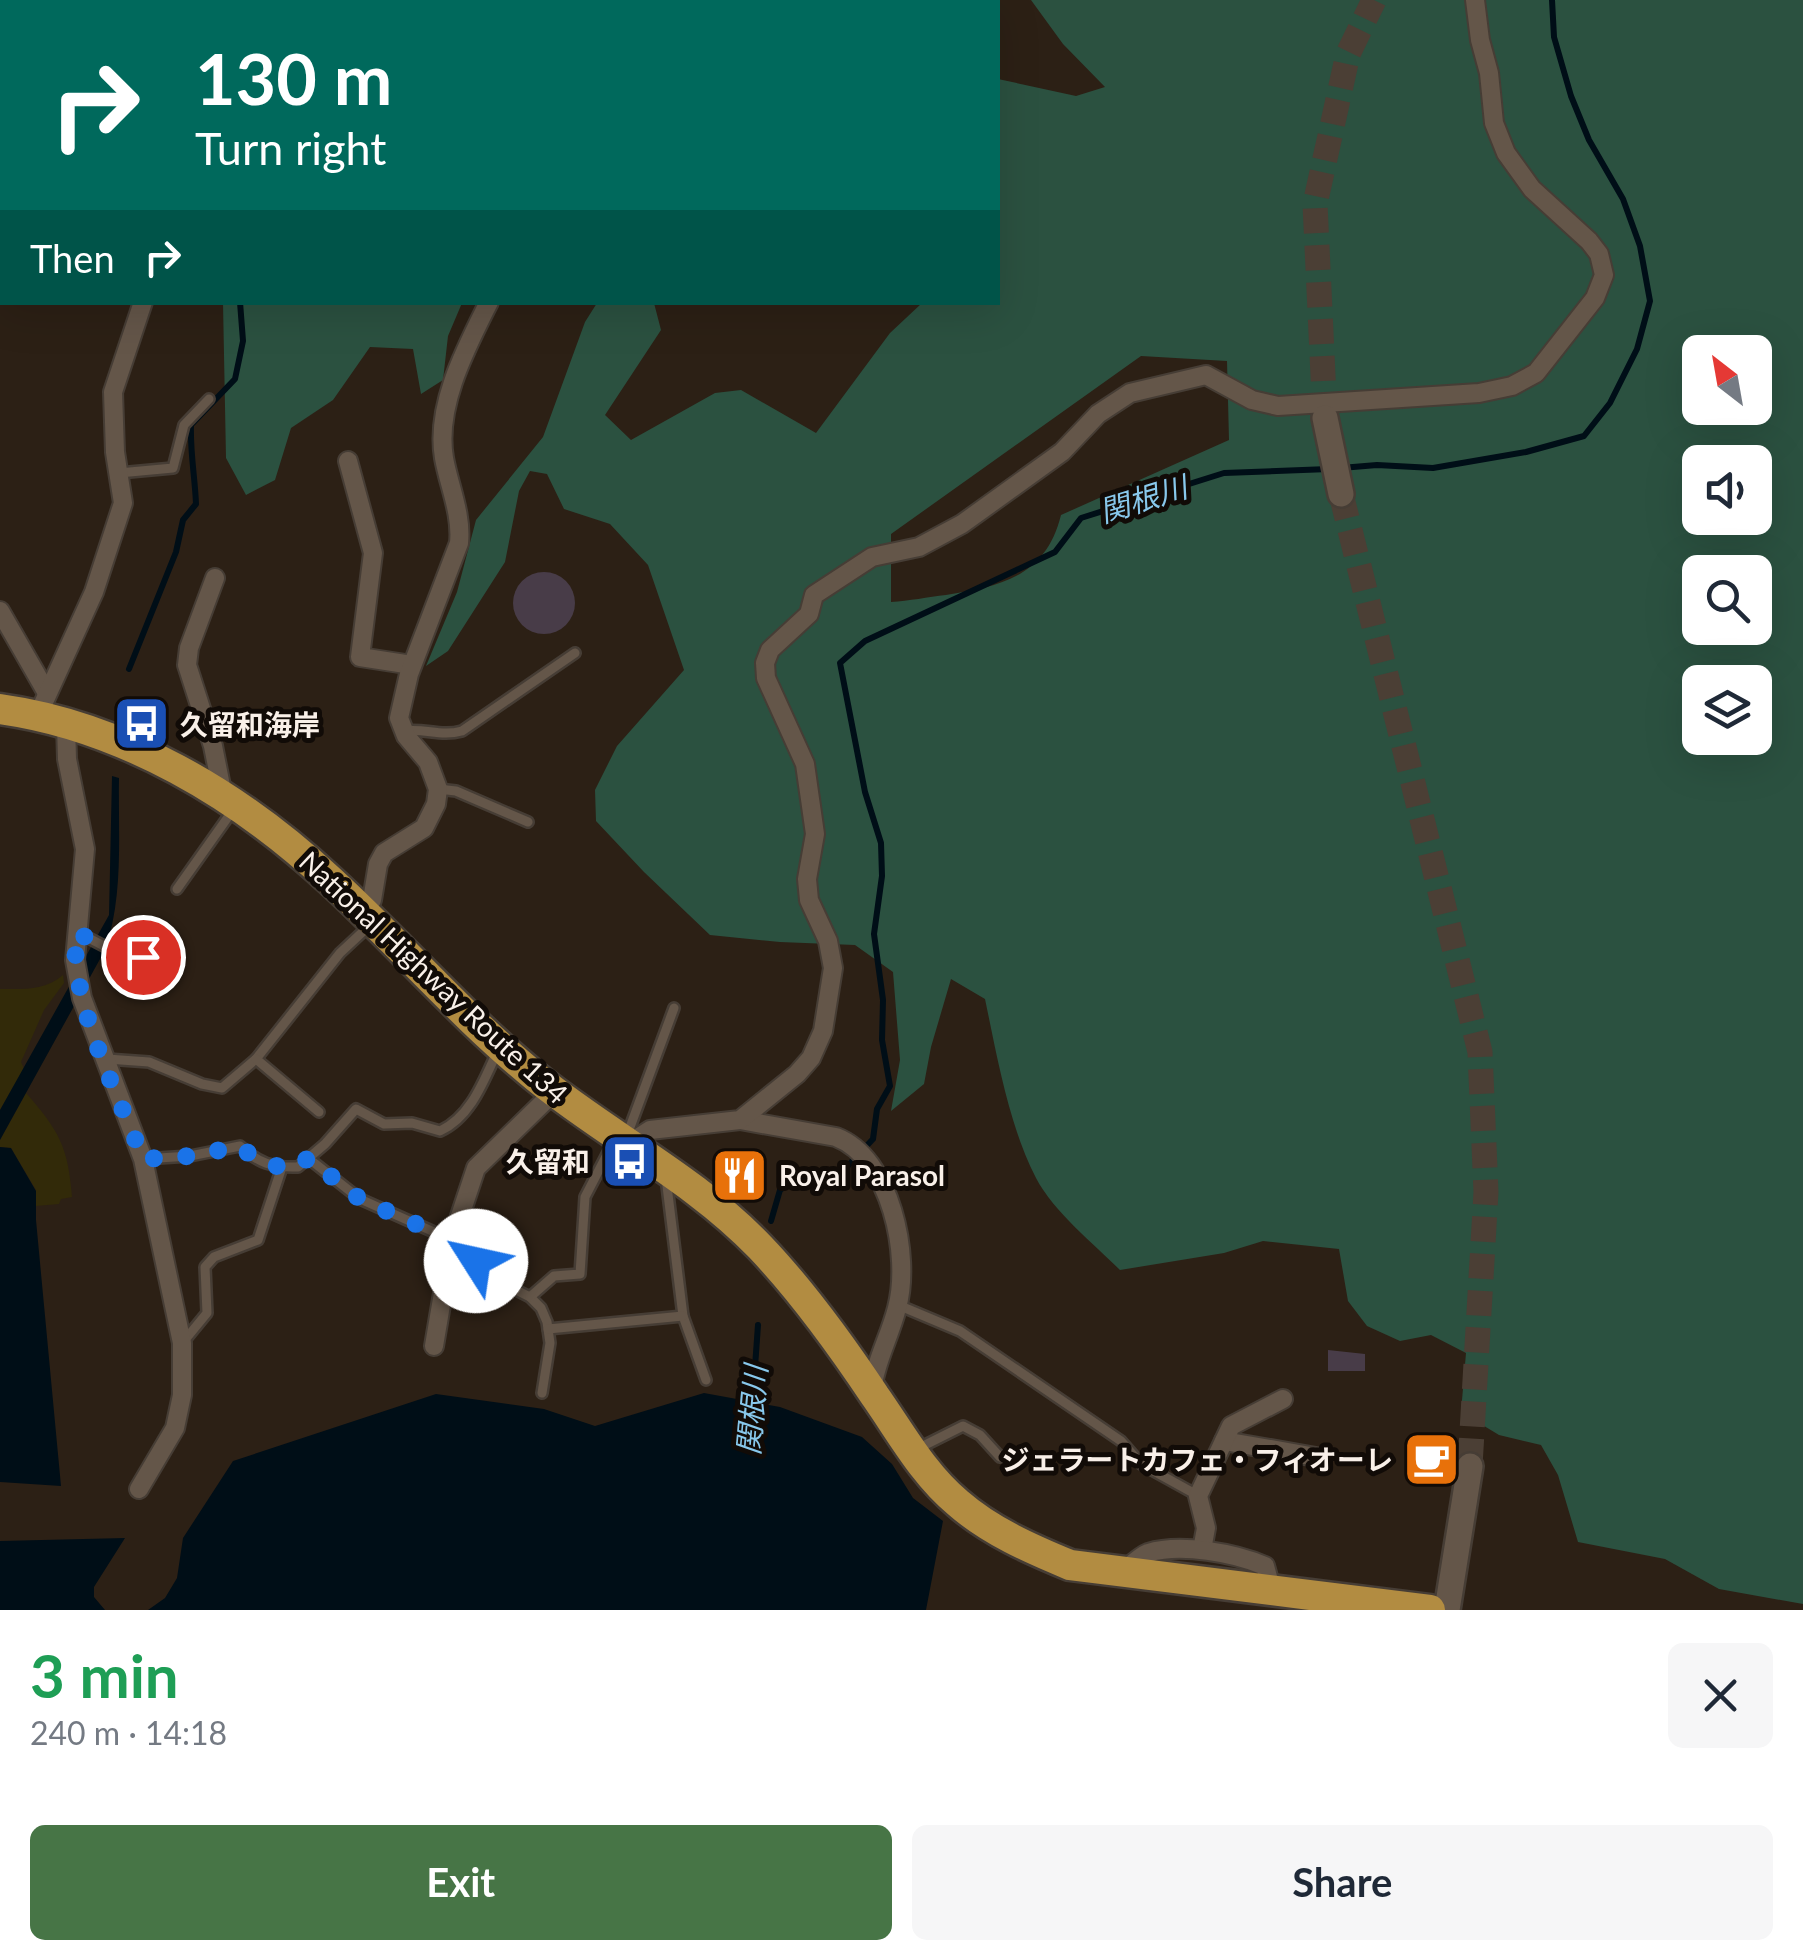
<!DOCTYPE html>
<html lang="en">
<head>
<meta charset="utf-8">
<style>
	body { margin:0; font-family:Lato,"Noto Sans JP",sans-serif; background:#f6f6f7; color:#1f2937; height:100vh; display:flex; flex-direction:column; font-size:38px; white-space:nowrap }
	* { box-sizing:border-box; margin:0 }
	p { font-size:32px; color:#747a83 }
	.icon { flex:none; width:55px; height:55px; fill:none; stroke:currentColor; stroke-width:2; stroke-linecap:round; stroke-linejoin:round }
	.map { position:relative; height:1610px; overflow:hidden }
	.side { display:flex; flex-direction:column; background:#fff; flex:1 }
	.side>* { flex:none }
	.guide { position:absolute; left:0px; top:0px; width:1000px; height:305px; box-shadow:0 10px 40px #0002; background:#00695c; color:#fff; overflow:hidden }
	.needle { width:65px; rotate:329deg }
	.fabs { position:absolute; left:1682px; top:335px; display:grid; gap:20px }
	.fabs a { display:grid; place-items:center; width:90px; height:90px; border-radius:15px; background:#fff; box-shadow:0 10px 40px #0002; font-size:50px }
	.pin { position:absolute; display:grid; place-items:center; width:85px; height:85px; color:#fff; margin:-42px; border:5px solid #fff; border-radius:50%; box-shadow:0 2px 10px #0007 }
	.me { position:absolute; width:110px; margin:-55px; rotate:305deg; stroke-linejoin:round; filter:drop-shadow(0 0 8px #0008) }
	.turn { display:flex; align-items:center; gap:35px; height:210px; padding:0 30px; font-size:45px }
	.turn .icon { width:130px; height:130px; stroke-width:2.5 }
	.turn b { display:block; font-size:70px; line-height:85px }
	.then { display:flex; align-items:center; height:95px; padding:0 30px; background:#0003; gap:20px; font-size:38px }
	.round { display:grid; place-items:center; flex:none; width:105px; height:105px; border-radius:15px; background:#f6f6f7 }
	.head { display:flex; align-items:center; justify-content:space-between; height:170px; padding:0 30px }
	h1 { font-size:60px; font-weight:700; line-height:75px; color:#1e9e55 }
	.cta { display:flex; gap:20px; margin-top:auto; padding:20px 30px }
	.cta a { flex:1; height:115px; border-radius:15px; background:#477546; color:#fff; font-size:40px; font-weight:700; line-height:115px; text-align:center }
	.cta a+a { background:#f6f6f7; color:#1f2937 }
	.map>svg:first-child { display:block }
	.green { fill:#2b5140; fill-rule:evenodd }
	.sand { fill:#322a09 }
	.water { fill:#000e17 }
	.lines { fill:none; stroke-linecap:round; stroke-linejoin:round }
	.stream { stroke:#000e17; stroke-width:6 }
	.building { fill:#483c48 }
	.secondary-tunnel { stroke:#4b3f35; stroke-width:25; stroke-dasharray:25 12; stroke-linecap:butt }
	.service-casing { stroke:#463d35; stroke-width:14 }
	.minor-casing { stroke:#463d35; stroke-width:22 }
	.secondary-casing { stroke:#463d35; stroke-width:30 }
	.trunk-casing { stroke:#463d35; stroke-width:35 }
	.service { stroke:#645649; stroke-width:9 }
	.minor { stroke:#645649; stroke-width:18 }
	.secondary { stroke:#645649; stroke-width:25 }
	.trunk { stroke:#b28c41; stroke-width:30 }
	.route { stroke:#1a73e8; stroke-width:18; stroke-dasharray:0 32.4 }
	.labels { text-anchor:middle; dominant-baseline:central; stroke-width:10; stroke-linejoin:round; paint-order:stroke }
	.poi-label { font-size:28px; font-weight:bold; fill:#f9f0e9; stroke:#110b07; text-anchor:start }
	.street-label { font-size:28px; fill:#f9f0e9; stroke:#110b07 }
	.water-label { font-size:30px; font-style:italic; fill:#88c8ec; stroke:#110b07 }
</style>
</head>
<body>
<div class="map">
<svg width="1803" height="1610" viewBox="0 0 1803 1610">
	<rect width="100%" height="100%" fill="#2c2015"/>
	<g class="green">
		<polygon points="264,0 687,0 265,2"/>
		<path d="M 1031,0 L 1803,0 L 1803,1604 L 1719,1589 L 1665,1559 L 1578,1542 L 1558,1475 L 1541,1445 L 1499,1435 L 1461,1412 L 1466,1353 L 1431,1335 L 1400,1341 L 1367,1326 L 1348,1301 L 1339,1249 L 1263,1241 L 1224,1253 L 1120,1270 C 1094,1244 1053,1211 1036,1178 C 1009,1126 997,1056 985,999 L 951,979 L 931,1047 L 924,1084 L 891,1111 L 900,1060 L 893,972 L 855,945 L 780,942 L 710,935 L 644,872 L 596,821 L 595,790 L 617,746 L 684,670 L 648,565 L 610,524 L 564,509 L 547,474 L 530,471 L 519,491 L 505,562 L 448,651 L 426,666 L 457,592 L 476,520 L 543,437 L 585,322 L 597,303 L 654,303 L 661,330 L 605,415 L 631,440 L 715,393 L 741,390 L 816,433 L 890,333 L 922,303 L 998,302 L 998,79 L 1076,96 L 1105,87 L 1063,44 ZM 1700,352 L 1755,352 L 1755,408 L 1700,408 ZM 1141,356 L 1227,361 L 1229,440 L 1061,515 C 1046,576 1002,586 946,595 C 928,597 909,601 891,602 L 891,534 ZM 1700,462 L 1755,462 L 1755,518 L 1700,518 ZM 1700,572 L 1755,572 L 1755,628 L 1700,628 ZM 1700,682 L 1755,682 L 1755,738 L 1700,738 Z"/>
		<polygon points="223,303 223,302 462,303 448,336 443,380 421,394 413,349 370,347 333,400 291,428 275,480 246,495 226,458"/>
	</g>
	<g class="sand">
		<path d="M 63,975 L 64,983 L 44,1010 L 21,1062 L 24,1069 L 0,1110 L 0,989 C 23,989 45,991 63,975 Z"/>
		<path d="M 26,1093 C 59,1131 68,1146 72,1197 L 61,1199 L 59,1204 L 36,1206 L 36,1190 L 11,1148 L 0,1147 L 0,1140 Z"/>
	</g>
	<g class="water">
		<path d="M 112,776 L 119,778 C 118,834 124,896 105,950 L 0,1140 L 0,1110 L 109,915 Z"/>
		<polygon points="0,1147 11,1148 36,1191 36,1220 61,1486 0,1482"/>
		<polygon points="704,1393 780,1407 862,1437 892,1464 913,1498 943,1521 926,1610 148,1610 165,1598 177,1578 183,1538 233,1461 436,1394 544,1409 595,1426"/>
		<polygon points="125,1538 94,1587 94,1597 105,1610 0,1610 0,1541"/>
	</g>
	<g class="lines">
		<g class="stream">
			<polyline points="297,2 298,0"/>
			<polyline points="1341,468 1377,465 1433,468 1526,452 1584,436 1610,403 1637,349 1650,301 1640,246 1623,199 1589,140 1571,96 1554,37 1552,0"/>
			<path d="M 129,669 L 176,552 L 183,520 L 196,504 C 195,477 190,453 191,425 L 235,379 L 243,341 L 240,302"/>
			<polyline points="771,1221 780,1190 795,1179 843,1171 873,1139 877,1109 890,1086 882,1040 883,1000 874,934 882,876 881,843 865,792 840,663 865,641 1055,552 1081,518 1224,473 1329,469"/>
			<polyline points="752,1409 758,1325"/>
		</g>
	</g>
	<g class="building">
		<circle cx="544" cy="603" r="31"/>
		<polygon points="1328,1350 1365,1354 1365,1371 1328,1371"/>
		<polygon points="1425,1439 1445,1442 1438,1479 1418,1475"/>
	</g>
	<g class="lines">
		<g class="secondary-tunnel">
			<polyline points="1325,418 1315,204 1348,54 1374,0"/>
			<polyline points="1341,494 1480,1052 1486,1192 1470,1466"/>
		</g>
		<defs>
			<g id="service">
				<polyline points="151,2 151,0"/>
				<polyline points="809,2 811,0"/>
				<polyline points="119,473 173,468 184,425 209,399"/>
				<path d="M 404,731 C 426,728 440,737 462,731 L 575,653"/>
				<polyline points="438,789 456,791 528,822"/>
				<polyline points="177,889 233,810"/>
				<polyline points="77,932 129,959 143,957"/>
				<polyline points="107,1059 149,1062 202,1084 222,1088 256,1059 340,953 369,926"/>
				<polyline points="256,1059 319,1112"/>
				<polyline points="626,1138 674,1008"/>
				<polyline points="308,1158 360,1199 452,1240 500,1282 530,1297 541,1308 547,1322 550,1343 542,1393"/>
				<path d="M 143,1159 L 190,1156 L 240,1146 C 258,1163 273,1168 298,1167 L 325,1144 L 356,1109 L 384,1124 L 412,1123 L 440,1131 C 471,1117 484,1080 498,1050"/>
				<polyline points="666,1178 683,1316 706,1380"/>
				<polyline points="530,1297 554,1276 580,1274 585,1197 614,1141"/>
				<polyline points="898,1305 960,1331 1121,1441 1141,1464 1197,1495"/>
				<polyline points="548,1329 683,1316"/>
				<polyline points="184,1341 207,1313 205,1267 214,1257 258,1240 282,1167"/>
				<polyline points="919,1448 963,1426 980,1435 1000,1457"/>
			</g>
			<g id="minor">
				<polyline points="48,0 49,2"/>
				<polyline points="765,0 765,2"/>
				<polyline points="0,291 2,288"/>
				<polyline points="348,461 373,553 360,657 412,665"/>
				<polyline points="215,578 189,648 187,665 213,746 223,796"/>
				<polyline points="0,611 47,693"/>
				<polyline points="38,715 94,592 123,503 115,452 113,392 143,302"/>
				<polyline points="66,724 67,759 85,849 75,960 82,998 143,1159 182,1343 182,1395 175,1428 139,1489"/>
				<path d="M 361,912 L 372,900 L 378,864 L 384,853 L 424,828 L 436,804 L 438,789 L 428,762 L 406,736 L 399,718 L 409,674 L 459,543 C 462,514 449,486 444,458 C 435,406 466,348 489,302"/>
				<path d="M 740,1120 L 836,1137 C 891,1158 911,1256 897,1308 C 890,1336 875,1362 872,1390"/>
				<polyline points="630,1143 650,1130 740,1120 797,1074 811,1058 823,1031 833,968 828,941 809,900 807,879 815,834 805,764 766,678 765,663 770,650 809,614 814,595 872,557 919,547 962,524 1062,452 1098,414 1130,393 1206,375 1252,400 1278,406 1479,393 1512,386 1536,373 1595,298 1604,275 1599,254 1589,241 1532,189 1506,153 1494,123 1489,73 1480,40 1475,0"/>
				<polyline points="434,1346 452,1240 476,1168 554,1092"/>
				<polyline points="1224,1441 1316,1457"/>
				<polyline points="1202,1550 1206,1528 1198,1496 1231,1426 1283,1399"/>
				<path d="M 1123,1572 C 1130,1566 1140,1556 1148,1553 C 1181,1543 1235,1553 1265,1566 L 1271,1588"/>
			</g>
			<g id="secondary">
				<polyline points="1325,418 1341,494"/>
				<polyline points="1447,1610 1470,1466"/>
			</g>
			<path id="trunk" d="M 0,709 C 123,726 240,796 330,880 C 400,944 463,1018 537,1078 C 610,1137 695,1179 760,1247 C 802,1291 841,1345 875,1396 C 901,1433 923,1474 958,1503 C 990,1531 1031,1549 1070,1565 L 1430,1610"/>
		</defs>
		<use href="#service" class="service-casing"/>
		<use href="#minor" class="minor-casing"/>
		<use href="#secondary" class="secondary-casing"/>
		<use href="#trunk" class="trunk-casing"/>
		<use href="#service" class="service"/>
		<use href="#minor" class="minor"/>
		<use href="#secondary" class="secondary"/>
		<use href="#trunk" class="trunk"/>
	</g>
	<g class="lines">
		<path class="route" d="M 143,957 L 129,960 L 76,932 C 69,1002 118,1093 143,1159 L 190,1156 L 240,1146 C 258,1163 273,1168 298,1167 L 308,1158 L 360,1199 L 452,1240 L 476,1261"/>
	</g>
	<defs>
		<symbol id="bus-square" viewBox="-11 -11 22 22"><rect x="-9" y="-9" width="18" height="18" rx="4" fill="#1a4fb4" stroke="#110b07"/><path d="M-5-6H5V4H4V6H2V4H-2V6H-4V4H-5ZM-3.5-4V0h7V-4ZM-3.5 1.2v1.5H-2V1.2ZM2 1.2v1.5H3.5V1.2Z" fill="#fff"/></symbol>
		<symbol id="restaurant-square" viewBox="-11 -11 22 22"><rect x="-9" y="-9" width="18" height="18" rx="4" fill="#e8710a" stroke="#110b07"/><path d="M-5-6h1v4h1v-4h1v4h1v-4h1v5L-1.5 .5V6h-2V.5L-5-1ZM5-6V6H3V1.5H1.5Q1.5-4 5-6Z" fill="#fff"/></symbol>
		<symbol id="cafe-square" viewBox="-11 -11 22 22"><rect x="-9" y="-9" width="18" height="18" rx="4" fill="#e8710a" stroke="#110b07"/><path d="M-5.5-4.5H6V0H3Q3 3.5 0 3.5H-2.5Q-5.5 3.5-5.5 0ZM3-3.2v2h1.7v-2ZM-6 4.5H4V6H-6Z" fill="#fff"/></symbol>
	</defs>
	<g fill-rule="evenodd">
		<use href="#bus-square" x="110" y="692" width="63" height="63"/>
		<use href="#bus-square" x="598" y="1130" width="63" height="63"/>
		<use href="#restaurant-square" x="708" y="1144" width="63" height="63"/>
		<use href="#cafe-square" x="1400" y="1428" width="63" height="63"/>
	</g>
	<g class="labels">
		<g class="poi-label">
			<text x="180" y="724">久留和海岸</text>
			<text x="590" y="1161" text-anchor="end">久留和</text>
			<text x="779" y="1175">Royal Parasol</text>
			<text x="1393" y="1459" text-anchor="end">ジェラートカフェ・フィオーレ</text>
		</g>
		<g class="street-label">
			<text transform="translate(434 977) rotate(43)">National Highway Route 134</text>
		</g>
		<g class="water-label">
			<text transform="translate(1143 498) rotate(-17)">関根川</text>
			<text transform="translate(751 1410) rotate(-85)">関根川</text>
		</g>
	</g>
</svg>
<div class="fabs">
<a><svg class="needle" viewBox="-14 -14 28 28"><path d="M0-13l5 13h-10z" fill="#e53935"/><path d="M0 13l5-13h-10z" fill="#747a83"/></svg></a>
<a><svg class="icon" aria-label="sound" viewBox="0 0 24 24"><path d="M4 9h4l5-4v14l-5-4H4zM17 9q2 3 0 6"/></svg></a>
<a><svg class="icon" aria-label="search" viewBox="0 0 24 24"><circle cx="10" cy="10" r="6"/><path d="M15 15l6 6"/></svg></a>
<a><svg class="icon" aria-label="layers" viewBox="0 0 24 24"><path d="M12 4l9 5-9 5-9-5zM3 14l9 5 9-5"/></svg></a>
</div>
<div class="pin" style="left:143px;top:957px;background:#d93025"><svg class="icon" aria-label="arrive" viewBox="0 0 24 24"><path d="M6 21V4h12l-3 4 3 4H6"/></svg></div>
<svg class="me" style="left:476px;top:1261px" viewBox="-20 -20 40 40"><circle r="19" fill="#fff"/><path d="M0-13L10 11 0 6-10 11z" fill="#1a73e8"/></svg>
<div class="guide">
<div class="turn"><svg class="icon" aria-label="right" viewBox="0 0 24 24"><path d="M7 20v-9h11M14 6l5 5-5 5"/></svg><div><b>130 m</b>Turn right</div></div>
<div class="then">Then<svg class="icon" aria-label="right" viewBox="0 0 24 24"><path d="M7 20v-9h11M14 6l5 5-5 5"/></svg></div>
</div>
</div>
<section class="side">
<div class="head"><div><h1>3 min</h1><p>240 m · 14:18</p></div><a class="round"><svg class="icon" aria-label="close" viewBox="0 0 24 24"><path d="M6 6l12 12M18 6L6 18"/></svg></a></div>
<div class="cta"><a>Exit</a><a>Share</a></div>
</section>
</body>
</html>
